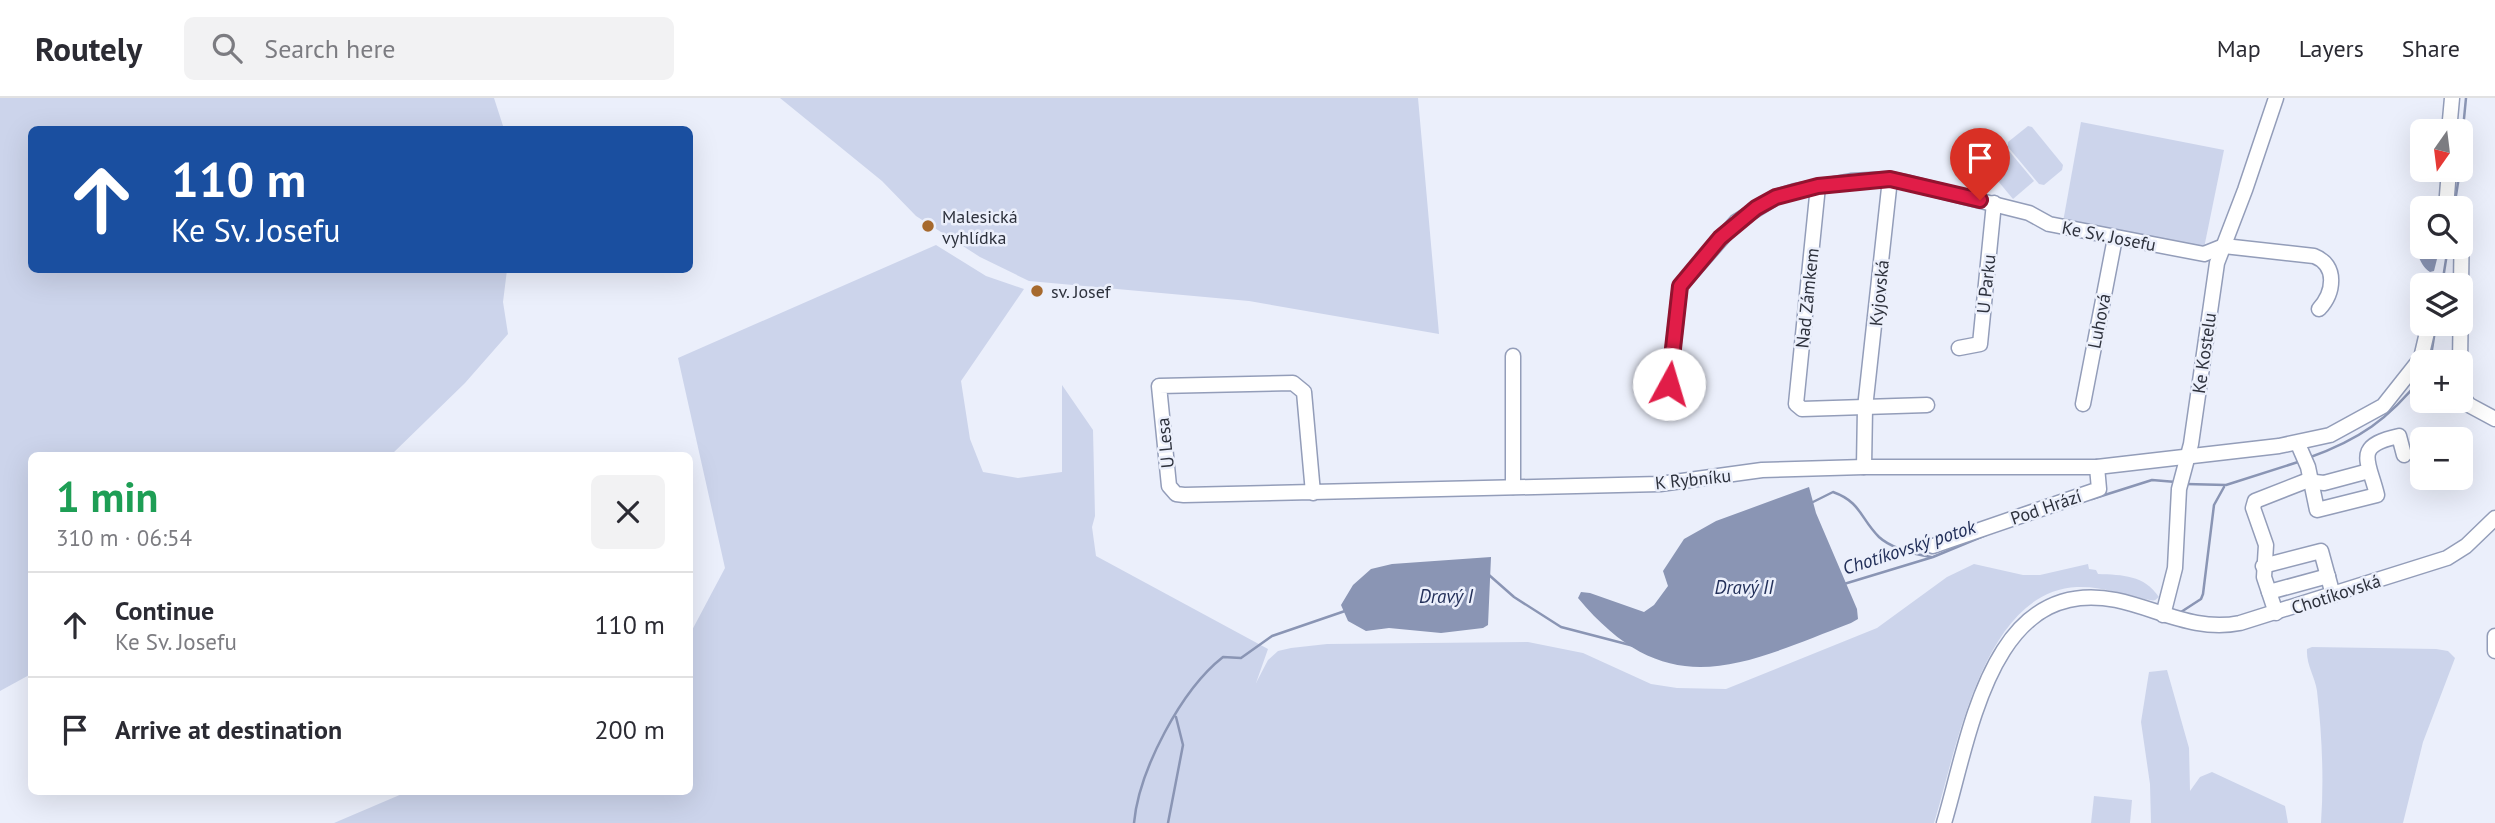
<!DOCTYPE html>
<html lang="en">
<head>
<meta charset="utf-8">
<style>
	body { margin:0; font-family:"PT Sans",sans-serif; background:#f2f2f3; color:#2b2b33; height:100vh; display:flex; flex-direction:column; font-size:26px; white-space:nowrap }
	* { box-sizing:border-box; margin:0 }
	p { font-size:23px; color:#7c7c81 }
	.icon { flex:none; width:38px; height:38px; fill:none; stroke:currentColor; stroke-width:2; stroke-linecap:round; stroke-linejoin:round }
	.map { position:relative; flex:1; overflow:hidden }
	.details { position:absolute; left:28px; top:354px; width:665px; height:343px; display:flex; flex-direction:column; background:#fff; border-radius:10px; box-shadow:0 7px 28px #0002 }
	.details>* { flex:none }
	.top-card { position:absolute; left:28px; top:28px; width:665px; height:147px; border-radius:10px; box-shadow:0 7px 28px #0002; background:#1a4fa0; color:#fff; overflow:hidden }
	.needle { width:46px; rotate:194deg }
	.buttons { position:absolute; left:2410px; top:21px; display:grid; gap:14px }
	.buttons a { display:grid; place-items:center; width:63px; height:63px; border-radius:10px; background:#fff; box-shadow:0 7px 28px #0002; font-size:35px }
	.pin { position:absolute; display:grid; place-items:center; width:60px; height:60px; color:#fff; margin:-72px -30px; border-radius:50% 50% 50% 0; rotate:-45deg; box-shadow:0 0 7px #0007 }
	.pin .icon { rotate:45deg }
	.me { position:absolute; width:77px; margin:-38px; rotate:6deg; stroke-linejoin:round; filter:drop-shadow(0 0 5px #0008) }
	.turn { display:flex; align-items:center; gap:24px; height:147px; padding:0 28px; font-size:32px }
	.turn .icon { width:91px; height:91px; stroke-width:2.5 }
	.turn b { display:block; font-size:49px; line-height:60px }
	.round { display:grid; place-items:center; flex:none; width:74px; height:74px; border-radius:10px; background:#f2f2f3 }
	.head { display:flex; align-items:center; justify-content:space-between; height:119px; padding:0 28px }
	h1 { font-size:42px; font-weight:700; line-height:52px; color:#1e9e55 }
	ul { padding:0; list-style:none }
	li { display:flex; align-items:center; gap:21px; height:105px; padding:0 28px; border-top:2px solid #e1e1e2 }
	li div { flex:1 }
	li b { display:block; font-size:26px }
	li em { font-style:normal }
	header { display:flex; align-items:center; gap:42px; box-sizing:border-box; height:98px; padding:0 35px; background:#fff; border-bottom:2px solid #e1e1e2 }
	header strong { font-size:33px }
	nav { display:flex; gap:38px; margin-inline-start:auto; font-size:24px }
	.search { width:490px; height:63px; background:#f2f2f3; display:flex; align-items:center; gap:18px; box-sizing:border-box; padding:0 24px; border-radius:10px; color:#7c7c81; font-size:26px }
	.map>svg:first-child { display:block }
	.green { fill:#ccd4eb }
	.water { fill:#8a95b4 }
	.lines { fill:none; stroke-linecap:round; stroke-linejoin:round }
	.stream { stroke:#8a95b4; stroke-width:2.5 }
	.minor-casing { stroke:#939db9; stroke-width:17 }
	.minor { stroke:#fff; stroke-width:14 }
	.route-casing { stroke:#92132f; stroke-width:18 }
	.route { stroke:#e11d48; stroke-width:12 }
	.poi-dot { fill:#a6692d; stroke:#ebeffb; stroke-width:2.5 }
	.labels { text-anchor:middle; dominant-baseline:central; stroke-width:5; stroke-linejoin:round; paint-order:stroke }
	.poi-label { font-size:18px; fill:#2d313c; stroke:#ebeffb; text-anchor:start }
	.street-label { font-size:18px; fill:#2d313c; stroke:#ebeffb }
	.water-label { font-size:19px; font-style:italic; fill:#222f59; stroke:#ebeffb }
</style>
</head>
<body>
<header>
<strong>Routely</strong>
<div class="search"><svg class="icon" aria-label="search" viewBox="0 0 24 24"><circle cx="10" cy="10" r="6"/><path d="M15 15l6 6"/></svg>Search here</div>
<nav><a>Map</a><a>Layers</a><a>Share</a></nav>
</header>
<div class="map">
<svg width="2495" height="725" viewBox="0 0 2495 725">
	<rect width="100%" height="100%" fill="#ebeffb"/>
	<g class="green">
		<polygon points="0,0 494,0 504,31 32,32 32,172 507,172 503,204 508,236 465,285 391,357 32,357 31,576 0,593"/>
		<polygon points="780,0 1418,0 1439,236 1249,203 1029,183 980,159 916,118 882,83"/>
		<polygon points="2081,24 2224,52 2204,150 2063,124"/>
		<polygon points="2028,28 2032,29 2063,67 2062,72 2044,87 2039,86 2008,49 2008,44"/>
		<polygon points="2009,53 2034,83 2013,101 1988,71"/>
		<path d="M 936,147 L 986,178 L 1024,191 L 961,283 L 970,341 L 983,374 L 1018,380 L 1062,374 L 1062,287 L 1093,332 L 1095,418 L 1092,429 L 1096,458 L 1268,551 L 1256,585 L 1268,562 L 1278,553 L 1291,550 L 1327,546 L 1528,544 L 1583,555 L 1651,586 L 1677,590 L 1726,591 L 1877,530 L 1947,479 L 1974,466 L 2023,477 L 2040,477 L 2088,466 L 2089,471 L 2096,472 L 2098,476 C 2123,477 2144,477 2159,499 C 2155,502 2156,503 2150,502 C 2124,497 2103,488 2077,489 C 1982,493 1956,655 1934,725 L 334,725 L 409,693 L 690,693 L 690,536 L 725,470 L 678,260 Z"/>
		<path d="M 2312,549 L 2436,551 L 2448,553 L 2455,560 L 2423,644 L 2403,725 L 2321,725 C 2324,681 2322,637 2317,593 C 2315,578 2306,567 2307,551 Z"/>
		<polygon points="2167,572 2189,650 2190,693 2200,679 2212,674 2285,708 2288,725 2151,725 2150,686 2141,624 2149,574"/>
		<polygon points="2094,698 2132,702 2130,725 2091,725"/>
	</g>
	<g class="water">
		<path d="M 2424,108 L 2439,110 L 2422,110 L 2422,149 L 2440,149 L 2434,173 L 2430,174 C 2413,163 2413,130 2415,112 Z"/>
		<path d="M 1809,389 L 1816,415 L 1857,511 L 1858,521 L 1851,525 C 1741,567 1668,608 1578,500 L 1581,494 L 1590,495 L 1644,514 L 1654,507 L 1668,488 L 1663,473 L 1684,441 L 1716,423 Z"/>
		<polygon points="1491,459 1488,527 1483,530 1441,535 1389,530 1366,533 1348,523 1341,507 1353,487 1371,471 1392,466"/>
	</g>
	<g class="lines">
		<g class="stream">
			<polyline points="2460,62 2466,0"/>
			<polyline points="2454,110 2460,72"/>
			<polyline points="2442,187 2448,149"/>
			<polyline points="2430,264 2436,226"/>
			<path d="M 2308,360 C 2359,342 2389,321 2422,279"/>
			<polyline points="2186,386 2226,387 2298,364"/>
			<polyline points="2092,401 2152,382 2176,384"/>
			<path d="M 1811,405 L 1833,394 C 1861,404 1860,420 1879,439 C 1892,451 1914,456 1931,459"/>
			<polyline points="1489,477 1514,499 1561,529 1634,548"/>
			<polyline points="1844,486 1933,459 1986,437"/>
			<polyline points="2181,514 2201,501 2203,496 2214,407 2224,389"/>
			<path d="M 1134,725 C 1139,672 1181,592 1223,559 L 1241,560 L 1272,538 L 1345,513"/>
			<polyline points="1168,725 1183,647 1176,619"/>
		</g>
		<defs>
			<g id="minor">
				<polyline points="2449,33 2452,0"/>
				<polyline points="1818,88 1796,306 1802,311 1927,307"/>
				<polyline points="2446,110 2449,72"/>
				<polyline points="1959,250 1980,246 1994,105"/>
				<polyline points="2460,268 2462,112"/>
				<path d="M 1669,286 L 1680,188 L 1736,124 L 1776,99 L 1795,93 L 1851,83 L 1890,81 L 1905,84 L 2029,115 L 2049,126 L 2204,156 L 2224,148 L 2314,158 C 2338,167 2334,195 2319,211"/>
				<polyline points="2460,295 2469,307 2495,321"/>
				<polyline points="2083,306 2115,140"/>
				<path d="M 2298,346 L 2308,369 L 2317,412 L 2377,397 C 2369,363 2352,348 2399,338 L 2404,357"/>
				<polyline points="1864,369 1865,310 1890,81"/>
				<polyline points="1513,389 1513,258"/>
				<polyline points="1313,395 1304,294 1293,285 1159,288 1169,388 1176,396 1184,397 1660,386 1762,372 1864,369 2097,369 2279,348 2330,337 2383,308 2421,260 2429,226"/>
				<polyline points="1933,448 2099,391 2097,369"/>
				<polyline points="2263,468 2321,453 2333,497"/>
				<polyline points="2269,494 2328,478"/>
				<polyline points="2276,515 2264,479 2266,447 2253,410 2255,403 2306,383 2324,385 2369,373"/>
				<polyline points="2163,517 2175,470 2179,391 2191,346 2217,165 2245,92 2276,0"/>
				<polyline points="2495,538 2495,553"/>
				<path d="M 1944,725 C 1970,639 1990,477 2116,502 C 2159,511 2195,534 2240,525 L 2447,460 L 2466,448 L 2495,420"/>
			</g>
		</defs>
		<use href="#minor" class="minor-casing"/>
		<use href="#minor" class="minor"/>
	</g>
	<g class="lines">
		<defs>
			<polyline id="route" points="1669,286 1680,188 1720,140 1756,110 1776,99 1818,88 1890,81 1980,102"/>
		</defs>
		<use href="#route" class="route-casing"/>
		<use href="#route" class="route"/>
	</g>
	<g class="poi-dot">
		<circle cx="928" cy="128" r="7"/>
		<circle cx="1037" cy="193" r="7"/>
	</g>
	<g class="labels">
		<g class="poi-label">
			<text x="942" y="118">Malesická<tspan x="942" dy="21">vyhlídka</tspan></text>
			<text x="1051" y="193">sv. Josef</text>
		</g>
		<g class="street-label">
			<text transform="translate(2109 138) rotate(11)">Ke Sv. Josefu</text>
			<text transform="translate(1986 186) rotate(-84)">U Parku</text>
			<text transform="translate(1879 195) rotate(-84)">Kyjovská</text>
			<text transform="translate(1807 200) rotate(-84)">Nad Zámkem</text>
			<text transform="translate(2099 223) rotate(-79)">Luhová</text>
			<text transform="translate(2204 255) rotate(-82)">Ke Kostelu</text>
			<text transform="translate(1165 345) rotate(-96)">U Lesa</text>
			<text transform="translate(1693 381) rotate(-6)">K Rybníku</text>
			<text transform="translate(2046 409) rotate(-19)">Pod Hrází</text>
			<text transform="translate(2336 496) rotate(-18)">Chotíkovská</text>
		</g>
		<g class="water-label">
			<text transform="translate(1909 449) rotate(-18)">Chotíkovský potok</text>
			<text x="1744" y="489">Dravý II</text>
			<text x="1446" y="498">Dravý I</text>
		</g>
	</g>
</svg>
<div class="buttons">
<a><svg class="needle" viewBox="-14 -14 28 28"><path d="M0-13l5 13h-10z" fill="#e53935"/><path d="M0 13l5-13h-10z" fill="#7c7c81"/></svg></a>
<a><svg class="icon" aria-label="search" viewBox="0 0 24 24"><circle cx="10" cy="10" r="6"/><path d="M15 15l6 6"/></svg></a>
<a><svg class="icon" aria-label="layers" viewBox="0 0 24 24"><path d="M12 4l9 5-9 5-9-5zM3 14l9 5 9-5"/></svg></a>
<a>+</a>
<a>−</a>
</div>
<div class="pin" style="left:1980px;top:102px;background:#d93025"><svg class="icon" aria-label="arrive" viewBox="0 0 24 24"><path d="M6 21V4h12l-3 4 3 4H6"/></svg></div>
<svg class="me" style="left:1669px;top:286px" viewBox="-20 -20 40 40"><circle r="19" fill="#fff"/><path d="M0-13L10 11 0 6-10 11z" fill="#e11d48"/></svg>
<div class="top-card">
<div class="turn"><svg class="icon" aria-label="ahead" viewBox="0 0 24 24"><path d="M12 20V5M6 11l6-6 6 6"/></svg><div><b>110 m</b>Ke Sv. Josefu</div></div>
</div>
<section class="details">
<div class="head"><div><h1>1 min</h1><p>310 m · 06:54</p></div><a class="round"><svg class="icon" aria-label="close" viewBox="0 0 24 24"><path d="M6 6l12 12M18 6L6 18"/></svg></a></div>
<ul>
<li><svg class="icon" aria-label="ahead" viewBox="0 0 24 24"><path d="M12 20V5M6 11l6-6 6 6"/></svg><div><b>Continue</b><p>Ke Sv. Josefu</p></div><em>110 m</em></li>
<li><svg class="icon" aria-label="arrive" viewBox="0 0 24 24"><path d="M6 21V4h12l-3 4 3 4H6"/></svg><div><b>Arrive at destination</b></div><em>200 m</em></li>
</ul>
</section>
</div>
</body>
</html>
